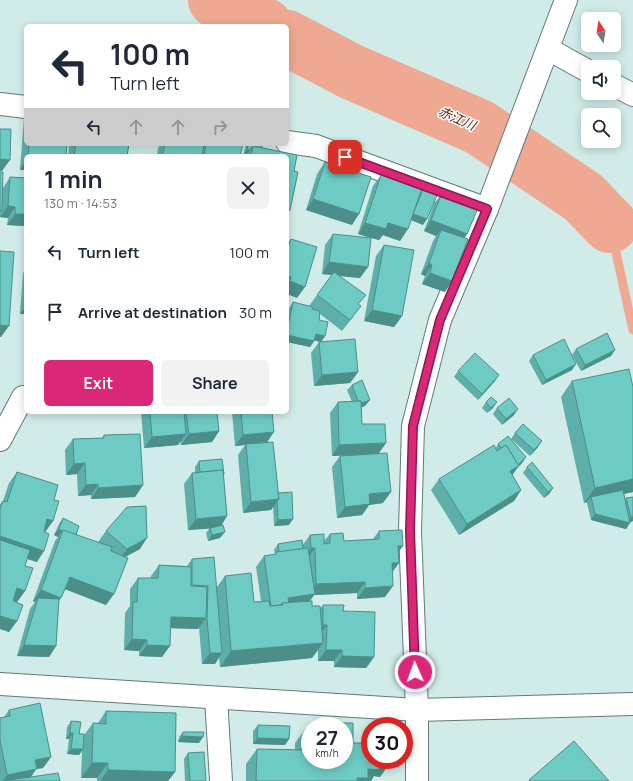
<!DOCTYPE html>
<html lang="en">
<head>
<meta charset="utf-8">
<style>
	body { margin:0; font-family:Manrope,"Noto Sans JP",sans-serif; background:#f2f2f3; color:#1f2937; height:100vh; display:flex; flex-direction:column; font-size:15px; white-space:nowrap }
	* { box-sizing:border-box; margin:0 }
	p { font-size:13px; color:#747a83 }
	.icon { flex:none; width:22px; height:22px; fill:none; stroke:currentColor; stroke-width:2; stroke-linecap:round; stroke-linejoin:round }
	.map { position:relative; flex:1; overflow:hidden }
	.panel { position:absolute; left:24px; top:154px; width:265px; height:260px; display:flex; flex-direction:column; background:#fff; border-radius:6px; box-shadow:0 2px 10px #0003 }
	.panel>* { flex:none }
	.guide { position:absolute; left:24px; top:24px; width:265px; height:122px; border-radius:6px; box-shadow:0 2px 10px #0003; background:#fff; color:#1f2937; overflow:hidden }
	.needle { width:26px; rotate:348deg }
	.tools { position:absolute; left:581px; top:12px; display:grid; gap:8px }
	.tools a { display:grid; place-items:center; width:40px; height:40px; border-radius:6px; background:#fff; box-shadow:0 2px 10px #0003; font-size:20px }
	.speed { position:absolute; left:301px; top:717px; display:flex; gap:8px; font-size:20px; font-weight:700; text-align:center }
	.speed>* { display:grid; place-content:center; width:52px; height:52px; border-radius:50%; background:#fff; box-shadow:0 2px 10px #0003; line-height:1 }
	.speed small { font-size:10px; font-weight:400 }
	.speed .limit { border:6px solid #d22; background:#fff; color:#111 }
	.pin { position:absolute; display:grid; place-items:center; width:34px; height:34px; color:#fff; margin:-17px; border-radius:8px; box-shadow:0 2px 6px #0006 }
	.me { position:absolute; width:44px; margin:-22px; rotate:358deg; stroke-linejoin:round; filter:drop-shadow(0 0 3px #0008) }
	.turn { display:flex; align-items:center; gap:14px; height:84px; padding:0 20px; font-size:18px }
	.turn .icon { width:52px; height:52px; stroke-width:2.5 }
	.turn b { display:block; font-size:28px; line-height:34px }
	.lanes { display:flex; align-items:center; height:38px; padding:0 20px; background:#0003; justify-content:center; gap:20px; direction:ltr }
	.lanes .off { opacity:.35 }
	.round { display:grid; place-items:center; flex:none; width:42px; height:42px; border-radius:6px; background:#f2f2f3 }
	.overview { display:flex; align-items:center; justify-content:space-between; height:68px; padding:0 20px }
	h1 { font-size:24px; font-weight:700; line-height:30px }
	.primary-button { display:flex; gap:8px; margin-top:auto; padding:8px 20px }
	.primary-button a { flex:1; height:46px; border-radius:6px; background:#db2777; color:#fff; font-size:16px; font-weight:700; line-height:46px; text-align:center }
	.primary-button a+a { background:#f2f2f3; color:#1f2937 }
	ul { padding:0; list-style:none }
	li { display:flex; align-items:center; gap:12px; height:60px; padding:0 20px }
	li div { flex:1 }
	li b { display:block; font-size:15px }
	li em { font-style:normal }
	.map>svg:first-child { display:block }
	.lines { fill:none; stroke-linecap:round; stroke-linejoin:round }
	.stream { stroke:#efa891; stroke-width:9 }
	.river { stroke:#efa891; stroke-width:56 }
	.minor-casing { stroke:#627b79; stroke-width:24 }
	.tertiary-casing { stroke:#627b79; stroke-width:24 }
	.minor { stroke:#fff; stroke-width:22 }
	.tertiary { stroke:#fff; stroke-width:22 }
	.wall { fill:#5eafa9 }
	.shaded-wall { fill:#4c8e89 }
	.building { fill:#6dcbc4; stroke:#4c8e89 }
	.route-casing { stroke:#8e194d; stroke-width:10 }
	.route { stroke:#db2777; stroke-width:7 }
	.labels { text-anchor:middle; dominant-baseline:central; stroke-width:3; stroke-linejoin:round; paint-order:stroke }
	.water-label { font-size:13px; font-style:italic; fill:#571903; stroke:#fff }
</style>
</head>
<body>
<div class="map">
<svg width="633" height="781" viewBox="0 0 633 781">
	<rect width="100%" height="100%" fill="#d0ebe8"/>
	<g class="lines">
		<polyline class="stream" points="610,225 633,330"/>
		<g class="river">
			<polyline points="216,0 265,26"/>
			<polyline points="287,38 352,72 479,127 583,197 610,225"/>
		</g>
		<defs>
			<g id="minor">
				<polyline points="548,49 588,71"/>
				<polyline points="614,85 633,95"/>
				<polyline points="0,104 26,107"/>
				<polyline points="287,142 316,146 487,209"/>
				<polyline points="0,440 23,397"/>
				<polyline points="216,698 221,781"/>
				<polyline points="417,781 417,710 410,531 413,426 440,320 487,209 566,0"/>
			</g>
			<polyline id="tertiary" points="0,684 417,710 633,704"/>
		</defs>
		<use href="#minor" class="minor-casing"/>
		<use href="#tertiary" class="tertiary-casing"/>
		<use href="#minor" class="minor"/>
		<use href="#tertiary" class="tertiary"/>
	</g>
	<g class="wall">
		<polygon points="26,115 26,144 67,144 66,156 26,156 26,170 20,170 24,118"/>
		<polygon points="69,144 129,144 127,156 68,156"/>
		<polygon points="161,144 243,144 240,156 157,156 158,148"/>
		<polygon points="246,144 248,144 248,145 248,144 262,144 262,148 297,155 294,171 298,172 290,210 287,215 287,156 243,156"/>
		<polygon points="325,162 352,225 306,210 317,174"/>
		<polygon points="0,172 3,188 10,177 26,178 26,232 24,232 24,226 7,225 8,218 0,217"/>
		<polygon points="381,175 420,193 424,187 423,225 411,220 400,241 383,235 379,240 371,238 360,278 339,276 359,304 353,317 342,331 320,314 319,320 325,336 321,342 358,372 350,383 314,386 311,353 319,342 320,342 315,340 310,347 287,342 287,318 289,308 293,302 309,306 332,275 322,274 325,245 333,234 371,238 358,234 373,186"/>
		<polygon points="442,193 467,234 464,238 445,292 422,284 425,276 421,274 433,241 436,236 424,231 434,204"/>
		<polygon points="291,239 297,298 287,294 287,244"/>
		<polygon points="384,245 402,316 394,327 364,321 376,256"/>
		<polygon points="26,269 26,314 20,314 23,273"/>
		<polygon points="576,349 611,356 581,371 572,355"/>
		<polygon points="533,355 572,370 542,385 529,361"/>
		<polygon points="458,371 495,381 478,400 454,377"/>
		<polygon points="572,381 633,387 633,492 624,494 625,500 626,498 633,497 633,521 630,522 626,529 591,520 587,503 587,502 584,503 561,397"/>
		<polygon points="352,385 365,406 361,407 362,424 386,443 379,453 383,503 369,505 362,515 337,518 332,467 340,456 361,455 332,456 330,413 338,402 352,402 347,390"/>
		<polygon points="486,402 493,408 487,413 482,408"/>
		<polygon points="497,408 514,415 502,425 493,414"/>
		<polygon points="141,412 217,412 219,431 212,442 181,445 180,441 178,445 144,448"/>
		<polygon points="232,412 272,412 267,442 278,493 289,525 274,526 273,506 271,510 243,513 238,455 245,445 235,446"/>
		<polygon points="515,433 538,447 530,456 511,439"/>
		<polygon points="104,435 143,485 135,497 91,499 91,495 78,496 77,474 66,475 65,450 73,439 102,438"/>
		<polygon points="498,444 526,457 522,463 518,467 512,475 521,490 514,501 459,535 431,490 439,479 496,448"/>
		<polygon points="199,461 223,475 227,516 221,525 220,538 208,541 206,533 210,528 188,530 184,484 192,473 195,473 195,467"/>
		<polygon points="527,467 553,488 549,494 544,498 523,473"/>
		<polygon points="17,472 54,500 53,521 45,532 44,532 37,562 27,559 25,566 25,591 17,602 13,601 17,621 9,632 0,629 0,504 3,501 9,483"/>
		<polygon points="63,518 76,535 99,543 98,542 106,531 140,549 125,557 106,605 65,589 59,600 56,646 49,657 17,656 30,609 35,602 33,601 55,541 58,537 54,535 59,524"/>
		<polygon points="379,531 398,553 385,597 357,599 357,593 314,595 310,601 312,606 320,609 323,605 343,611 374,657 366,668 334,667 334,661 318,661 318,650 312,658 220,667 219,657 215,664 202,664 199,627 198,629 171,628 162,657 139,656 139,651 124,650 125,613 130,606 130,589 138,578 151,578 151,576 159,565 187,566 192,559 217,587 225,576 254,602 261,601 256,567 264,556 275,554 274,550 278,544 302,546 310,535 324,541 330,534 344,541 373,539"/>
		<polygon points="9,710 51,757 43,768 36,769 31,777 60,781 0,781 0,718 4,717"/>
		<polygon points="106,711 175,772 168,781 97,781 97,778 81,778 82,751 79,755 67,754 69,739 66,739 67,727 71,721 79,734 84,735 93,723 98,723"/>
		<polygon points="321,723 353,723 353,743 360,743 363,739 370,739 370,760 391,760 391,761 380,777 374,776 371,781 246,781 246,764 257,749 295,749 295,743 306,728 310,728 310,760 344,760 344,726 318,726"/>
		<polygon points="258,725 289,739 285,745 253,744 253,731"/>
		<polygon points="183,732 199,743 178,742 179,737"/>
		<polygon points="188,753 206,781 185,781 184,759"/>
	</g>
	<g class="shaded-wall">
		<polygon points="147,144 156,144 155,146"/>
		<polygon points="247,150 250,150 246,156 243,156"/>
		<polygon points="0,159 10,160 2,171 0,171"/>
		<polygon points="26,161 26,170 20,170"/>
		<polygon points="313,199 359,214 352,225 306,210"/>
		<polygon points="8,206 15,207 8,218 0,217"/>
		<polygon points="287,210 290,210 287,215"/>
		<polygon points="413,213 427,219 423,225 409,219"/>
		<polygon points="15,214 26,214 26,223 24,226 7,225"/>
		<polygon points="431,220 467,234 460,245 441,230 436,236 424,231"/>
		<polygon points="365,223 388,223 408,229 400,241 383,235 379,240 358,234"/>
		<polygon points="329,262 368,267 360,278 322,274"/>
		<polygon points="429,263 432,265 425,276 421,274"/>
		<polygon points="430,273 452,281 445,292 422,284"/>
		<polygon points="287,276 291,277 287,283"/>
		<polygon points="290,281 305,287 297,298 287,294 287,286"/>
		<polygon points="26,306 26,314 20,314"/>
		<polygon points="372,310 402,316 394,327 364,321"/>
		<polygon points="0,325 9,326 1,337 0,337"/>
		<polygon points="316,334 325,336 321,342 312,340"/>
		<polygon points="287,335 314,341 310,347 287,342"/>
		<polygon points="615,350 611,356 581,371 585,365"/>
		<polygon points="576,364 572,370 542,385 546,380"/>
		<polygon points="358,372 350,383 314,386 322,375"/>
		<polygon points="499,375 495,381 478,400 482,394"/>
		<polygon points="370,400 365,406 355,410 359,404"/>
		<polygon points="497,402 493,408 487,413 491,408"/>
		<polygon points="518,409 514,415 502,425 506,419"/>
		<polygon points="219,431 212,442 181,445 189,434"/>
		<polygon points="274,432 266,444 246,444 245,445 235,446 243,435"/>
		<polygon points="186,434 178,445 144,448 152,437"/>
		<polygon points="542,441 538,447 530,456 534,450"/>
		<polygon points="386,443 378,454 332,456 339,445"/>
		<polygon points="526,457 522,463 518,467 511,477 510,471 518,465"/>
		<polygon points="85,463 77,474 66,475 74,464"/>
		<polygon points="633,479 633,492 592,501 591,497 587,502 584,503 595,488"/>
		<polygon points="98,484 91,495 78,496 86,485"/>
		<polygon points="143,485 135,497 91,499 98,488"/>
		<polygon points="553,488 549,494 544,498 548,492"/>
		<polygon points="521,490 514,501 459,535 467,524"/>
		<polygon points="391,492 383,503 369,505 362,515 337,518 345,507 369,494"/>
		<polygon points="279,499 271,510 243,513 251,502"/>
		<polygon points="595,514 627,522 631,517 633,517 633,521 628,523 630,523 626,529 591,520"/>
		<polygon points="227,516 220,528 188,530 196,519"/>
		<polygon points="47,519 53,521 45,532 39,530"/>
		<polygon points="293,519 289,525 274,526 278,520"/>
		<polygon points="59,529 62,531 58,537 54,535"/>
		<polygon points="225,532 220,538 208,541 212,535"/>
		<polygon points="0,536 44,551 37,562 0,550"/>
		<polygon points="147,538 140,549 119,560 127,549"/>
		<polygon points="398,546 403,546 395,557"/>
		<polygon points="311,548 315,548 307,559 303,559"/>
		<polygon points="392,563 399,563 391,574"/>
		<polygon points="70,577 114,594 106,605 62,588"/>
		<polygon points="365,582 357,593 314,595 307,605 287,608 288,598 309,594 316,584"/>
		<polygon points="393,586 385,597 357,599 365,588"/>
		<polygon points="17,588 25,591 17,602 10,599"/>
		<polygon points="41,590 61,598 53,609 38,598 35,602 33,601"/>
		<polygon points="0,616 17,621 9,632 0,629"/>
		<polygon points="171,617 206,618 198,629 163,628"/>
		<polygon points="323,625 327,625 319,636 315,636"/>
		<polygon points="132,639 147,640 139,651 124,650"/>
		<polygon points="323,643 312,658 220,667 231,651"/>
		<polygon points="24,645 56,646 49,657 17,656"/>
		<polygon points="147,645 170,646 162,657 139,656"/>
		<polygon points="326,650 342,650 334,661 318,661"/>
		<polygon points="210,653 222,653 215,664 202,664"/>
		<polygon points="342,656 374,657 366,668 334,667"/>
		<polygon points="70,733 73,733 69,739 66,739"/>
		<polygon points="182,736 203,737 199,743 178,742"/>
		<polygon points="257,738 289,739 285,745 253,744"/>
		<polygon points="71,749 83,749 79,755 67,754"/>
		<polygon points="51,757 43,768 36,769 29,780 3,781 7,775 35,760"/>
		<polygon points="379,761 391,761 380,777 374,776 371,781 355,781 357,778"/>
		<polygon points="92,763 108,763 97,778 81,778"/>
		<polygon points="108,770 175,772 168,781 100,781"/>
	</g>
	<g class="building">
		<polygon points="0,129 11,129 10,160 0,159"/>
		<polygon points="29,144 67,144 66,156 28,156"/>
		<polygon points="76,144 129,144 127,156 74,156"/>
		<polygon points="165,144 204,144 202,156 162,156"/>
		<polygon points="206,144 243,144 240,156 204,156"/>
		<polygon points="248,144 262,144 262,148 253,146 250,150 247,150"/>
		<polygon points="253,146 297,155 294,171 298,172 290,210 287,210 287,156 251,156"/>
		<polygon points="325,162 371,177 359,214 313,199"/>
		<polygon points="0,172 3,172 2,211 0,211"/>
		<polygon points="381,175 422,188 408,229 388,223 386,229 365,223"/>
		<polygon points="10,177 26,178 26,214 15,214 15,207 8,206"/>
		<polygon points="424,187 438,193 427,219 413,214"/>
		<polygon points="442,193 478,208 467,234 431,220"/>
		<polygon points="441,230 468,239 452,281 430,273 432,265 429,263"/>
		<polygon points="333,234 371,238 368,267 329,262"/>
		<polygon points="291,239 317,247 305,287 290,281 291,277 287,276 287,250"/>
		<polygon points="384,245 414,250 402,316 372,310"/>
		<polygon points="0,251 14,252 9,326 0,325"/>
		<polygon points="334,272 366,295 358,304 361,306 350,320 317,295"/>
		<polygon points="293,302 313,307 312,309 320,311 319,320 328,322 325,336 316,334 314,341 287,335 287,330"/>
		<polygon points="607,333 615,350 585,365 576,349"/>
		<polygon points="355,339 358,372 322,375 319,342"/>
		<polygon points="564,339 576,364 546,380 533,355"/>
		<polygon points="475,353 499,375 482,394 458,371"/>
		<polygon points="629,369 633,387 633,479 595,488 572,381"/>
		<polygon points="362,380 370,400 361,403 361,401 358,401 352,385"/>
		<polygon points="491,397 497,402 491,408 486,402"/>
		<polygon points="509,398 518,409 506,419 497,408"/>
		<polygon points="361,401 362,424 385,424 386,443 339,445 338,402"/>
		<polygon points="150,412 184,412 186,434 152,437"/>
		<polygon points="186,412 217,412 219,431 189,434"/>
		<polygon points="241,412 272,412 274,432 243,435"/>
		<polygon points="523,424 542,441 534,450 515,433"/>
		<polygon points="140,434 143,485 98,488 98,484 86,485 85,463 74,464 73,439 104,438 104,435"/>
		<polygon points="508,436 526,457 518,465 506,445 502,448 498,444"/>
		<polygon points="273,442 279,499 251,502 246,444"/>
		<polygon points="494,445 497,451 506,445 519,466 510,471 521,490 467,524 439,479"/>
		<polygon points="387,453 391,492 369,494 370,504 345,507 340,456"/>
		<polygon points="222,459 224,474 223,470 200,472 199,461"/>
		<polygon points="532,462 553,488 548,492 527,467"/>
		<polygon points="223,470 227,516 196,519 192,473"/>
		<polygon points="17,472 58,485 54,500 59,501 53,521 47,519 44,532 49,534 44,551 0,536 0,509 3,501 7,502"/>
		<polygon points="623,490 630,523 595,514 591,497"/>
		<polygon points="292,492 293,519 278,520 277,501 279,499 278,493"/>
		<polygon points="633,497 633,517 631,517 626,498"/>
		<polygon points="146,506 147,538 127,549 106,531 127,507"/>
		<polygon points="63,518 79,526 76,535 63,530 62,531 59,529"/>
		<polygon points="223,525 225,532 212,535 210,528"/>
		<polygon points="63,530 112,547 111,551 128,558 114,594 70,577 61,598 41,590"/>
		<polygon points="402,530 403,546 398,546 399,563 392,563 393,586 365,588 365,582 316,584 315,548 311,548 310,535 324,534 324,544 330,543 330,534 343,533 344,541 379,539 379,531"/>
		<polygon points="0,540 30,550 25,566 33,568 25,591 17,588 13,601 23,605 17,621 0,616"/>
		<polygon points="302,540 303,549 279,552 278,544"/>
		<polygon points="308,548 315,594 288,598 289,603 282,603 281,605 271,606 264,556 276,554 276,552"/>
		<polygon points="214,557 222,653 210,653 207,619 208,586 192,585 192,559"/>
		<polygon points="159,565 191,567 191,586 207,587 206,618 171,617 170,646 147,645 147,640 132,639 133,602 137,602 138,578 158,578"/>
		<polygon points="251,573 254,602 269,601 270,606 283,605 282,603 312,601 312,606 320,606 323,643 231,651 225,576"/>
		<polygon points="38,598 59,599 56,646 24,645"/>
		<polygon points="323,605 344,605 343,611 375,612 374,657 342,656 342,650 326,650 327,625 323,625"/>
		<polygon points="40,703 51,757 35,760 37,769 7,775 0,740 0,718 10,716 9,710"/>
		<polygon points="106,711 176,713 175,772 108,770 108,763 92,763 93,723 106,724"/>
		<polygon points="71,721 81,722 79,734 84,734 83,749 71,749 73,733 70,733"/>
		<polygon points="321,723 353,723 353,743 363,743 363,739 370,739 370,760 391,760 391,761 379,761 379,770 368,769 368,778 357,778 357,781 256,781 257,749 305,750 306,728 310,728 310,760 344,760 344,726 320,726"/>
		<polygon points="258,725 290,726 289,739 257,738"/>
		<polygon points="183,732 204,732 203,737 182,736"/>
		<polygon points="574,741 609,781 530,781 529,780"/>
		<polygon points="204,752 206,781 190,781 188,753"/>
		<polygon points="58,773 60,781 10,781 10,780"/>
	</g>
	<g class="lines">
		<defs>
			<polyline id="route" points="345,157 487,209 440,320 413,426 410,531 415,672"/>
		</defs>
		<use href="#route" class="route-casing"/>
		<use href="#route" class="route"/>
	</g>
	<g class="labels">
		<g class="water-label">
			<text transform="translate(457 118) rotate(24)">赤江川</text>
		</g>
	</g>
</svg>
<div class="tools">
<a><svg class="needle" viewBox="-14 -14 28 28"><path d="M0-13l5 13h-10z" fill="#e53935"/><path d="M0 13l5-13h-10z" fill="#747a83"/></svg></a>
<a><svg class="icon" aria-label="sound" viewBox="0 0 24 24"><path d="M4 9h4l5-4v14l-5-4H4zM17 9q2 3 0 6"/></svg></a>
<a><svg class="icon" aria-label="search" viewBox="0 0 24 24"><circle cx="10" cy="10" r="6"/><path d="M15 15l6 6"/></svg></a>
</div>
<div class="speed"><div>27<small>km/h</small></div><div class="limit">30</div></div>
<div class="pin" style="left:345px;top:157px;background:#d93025"><svg class="icon" aria-label="arrive" viewBox="0 0 24 24"><path d="M6 21V4h12l-3 4 3 4H6"/></svg></div>
<svg class="me" style="left:415px;top:672px" viewBox="-20 -20 40 40"><circle r="17" fill="#db2777" stroke="#fff" stroke-width="3"/><path d="M0-11L8 9 0 5-8 9z" fill="#fff"/></svg>
<div class="guide">
<div class="turn"><svg class="icon" aria-label="left" viewBox="0 0 24 24"><path d="M17 20v-9H6M10 6l-5 5 5 5"/></svg><div><b>100 m</b>Turn left</div></div>
<div class="lanes"><svg class="icon" aria-label="left" viewBox="0 0 24 24"><path d="M17 20v-9H6M10 6l-5 5 5 5"/></svg><svg class="icon off" aria-label="ahead" viewBox="0 0 24 24"><path d="M12 20V5M6 11l6-6 6 6"/></svg><svg class="icon off" aria-label="ahead" viewBox="0 0 24 24"><path d="M12 20V5M6 11l6-6 6 6"/></svg><svg class="icon off" aria-label="right" viewBox="0 0 24 24"><path d="M7 20v-9h11M14 6l5 5-5 5"/></svg></div>
</div>
<section class="panel">
<div class="overview"><div><h1>1 min</h1><p>130 m · 14:53</p></div><a class="round"><svg class="icon" aria-label="close" viewBox="0 0 24 24"><path d="M6 6l12 12M18 6L6 18"/></svg></a></div>
<ul>
<li><svg class="icon" aria-label="left" viewBox="0 0 24 24"><path d="M17 20v-9H6M10 6l-5 5 5 5"/></svg><div><b>Turn left</b></div><em>100 m</em></li>
<li><svg class="icon" aria-label="arrive" viewBox="0 0 24 24"><path d="M6 21V4h12l-3 4 3 4H6"/></svg><div><b>Arrive at destination</b></div><em>30 m</em></li>
</ul>
<div class="primary-button"><a>Exit</a><a>Share</a></div>
</section>
</div>
</body>
</html>
